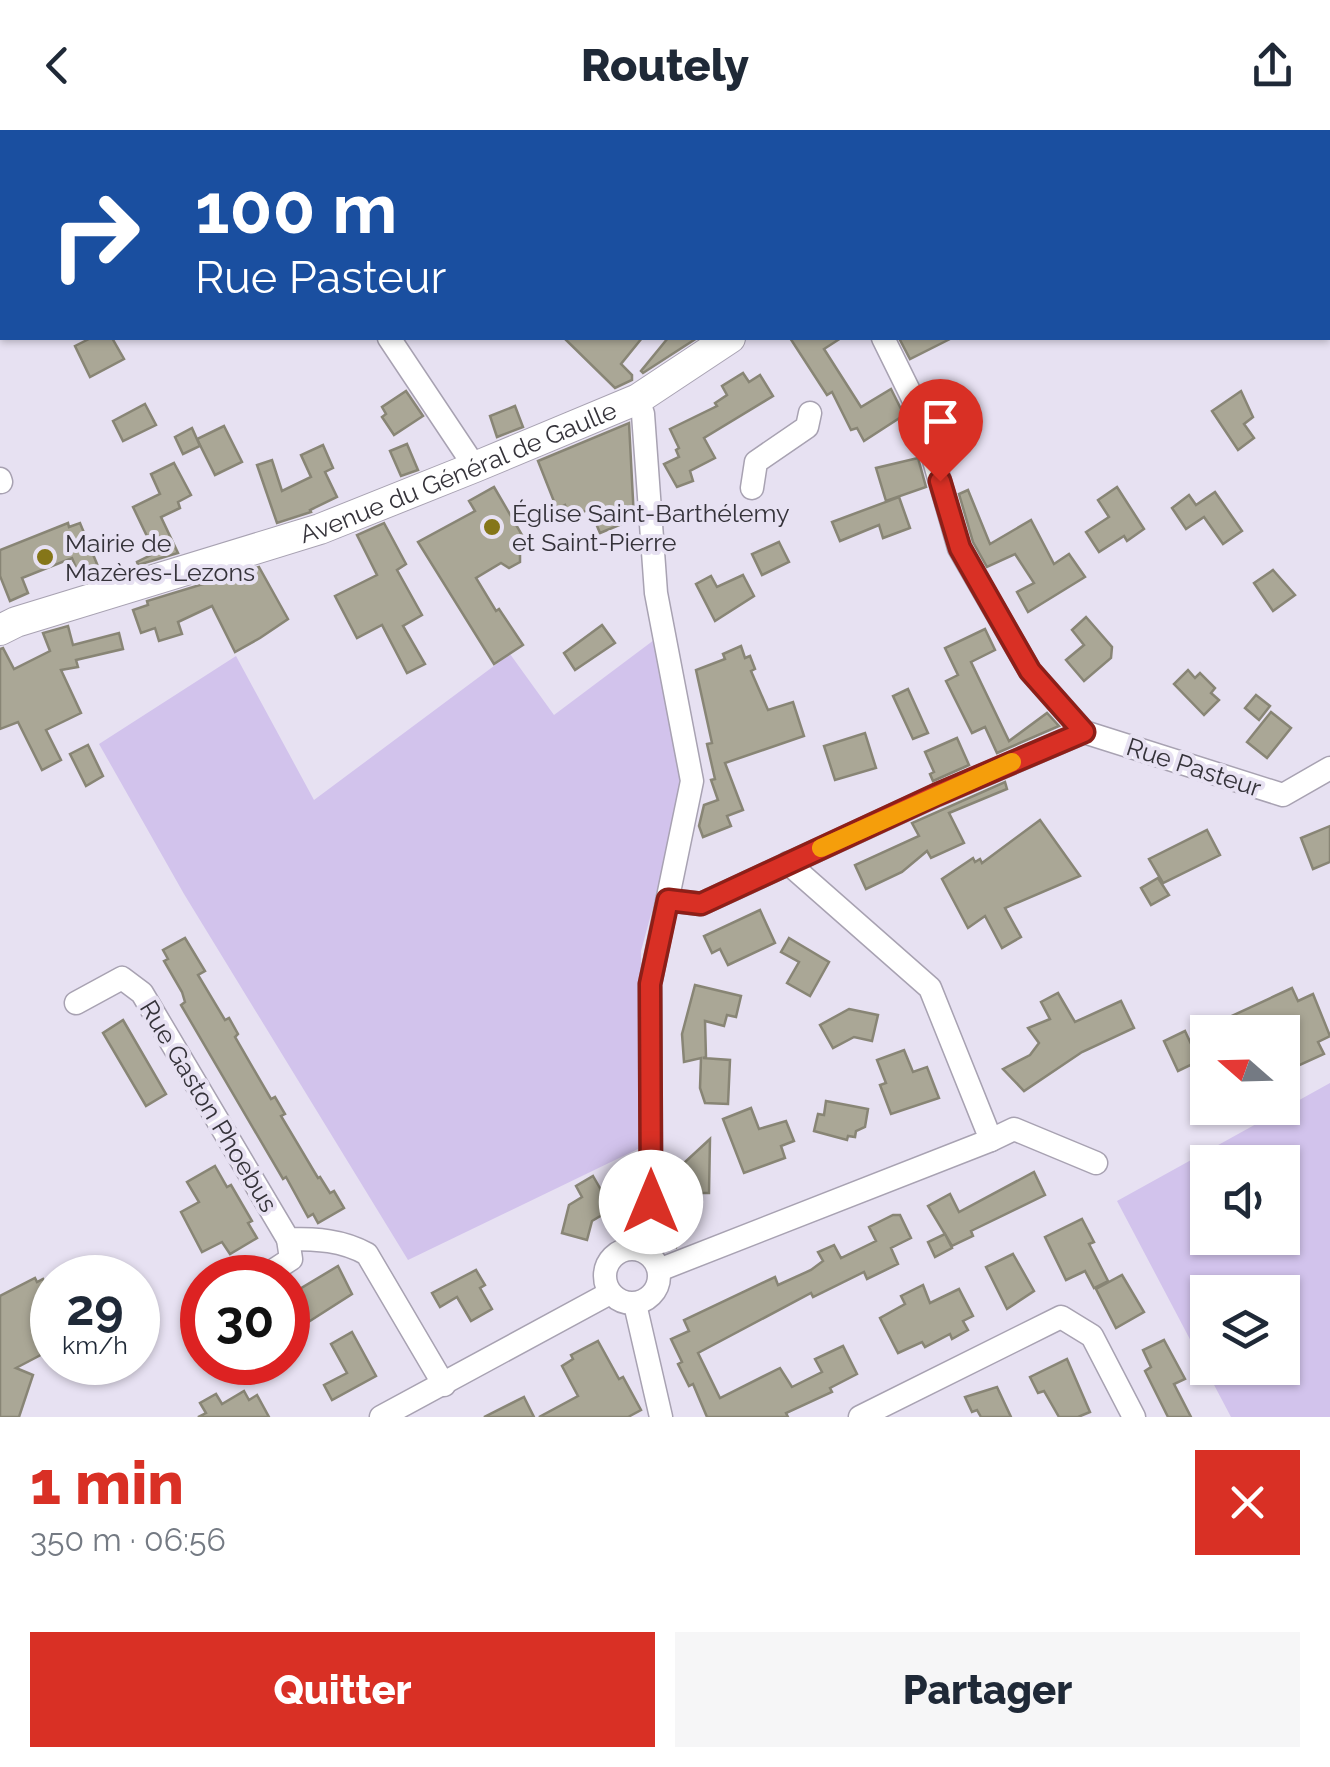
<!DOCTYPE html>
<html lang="fr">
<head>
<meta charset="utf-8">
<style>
	body { margin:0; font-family:Raleway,sans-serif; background:#f6f6f7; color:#1f2937; height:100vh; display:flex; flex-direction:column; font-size:38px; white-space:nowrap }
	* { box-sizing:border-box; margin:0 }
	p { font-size:32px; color:#747a83 }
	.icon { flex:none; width:55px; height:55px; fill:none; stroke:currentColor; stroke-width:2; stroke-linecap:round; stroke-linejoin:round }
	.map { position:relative; height:1287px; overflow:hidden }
	.panel { display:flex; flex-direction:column; background:#fff; flex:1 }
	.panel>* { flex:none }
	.top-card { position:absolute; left:0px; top:0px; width:1330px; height:210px; box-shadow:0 2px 8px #0004; background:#1a4fa0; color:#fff; overflow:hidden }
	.needle { width:65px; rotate:290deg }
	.controls { position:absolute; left:1190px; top:885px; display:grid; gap:20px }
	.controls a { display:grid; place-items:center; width:110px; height:110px; border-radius:0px; background:#fff; box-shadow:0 2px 8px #0004; font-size:50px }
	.speed { position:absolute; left:30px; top:1125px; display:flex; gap:20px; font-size:50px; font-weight:700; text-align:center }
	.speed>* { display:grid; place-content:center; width:130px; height:130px; border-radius:50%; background:#fff; box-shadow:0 2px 8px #0004; line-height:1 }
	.speed small { font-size:25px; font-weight:400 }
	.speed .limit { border:15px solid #d22; background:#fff; color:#111 }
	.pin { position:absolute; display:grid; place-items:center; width:85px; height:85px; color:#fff; margin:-102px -42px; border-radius:50% 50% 50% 0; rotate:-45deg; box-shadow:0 0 10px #0007 }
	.pin .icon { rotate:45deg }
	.me { position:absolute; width:110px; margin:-55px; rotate:0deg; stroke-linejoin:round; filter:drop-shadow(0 0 8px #0008) }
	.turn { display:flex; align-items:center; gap:35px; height:210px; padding:0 30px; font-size:45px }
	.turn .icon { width:130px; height:130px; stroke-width:2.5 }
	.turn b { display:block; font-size:70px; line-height:85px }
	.round { display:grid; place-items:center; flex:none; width:105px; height:105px; border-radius:0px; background:#f6f6f7 }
	.summary { display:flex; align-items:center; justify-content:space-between; height:170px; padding:0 30px }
	h1 { font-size:60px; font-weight:800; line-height:75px; color:#d93025 }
	.primary-button { display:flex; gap:20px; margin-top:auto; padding:20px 30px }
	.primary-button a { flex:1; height:115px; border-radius:0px; background:#d93025; color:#fff; font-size:40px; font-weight:800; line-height:115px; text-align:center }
	.primary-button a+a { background:#f6f6f7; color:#1f2937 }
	header { display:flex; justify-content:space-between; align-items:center; height:130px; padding:0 30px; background:#fff; font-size:45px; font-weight:800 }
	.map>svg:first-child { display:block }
	.green { fill:#d2c3ec; fill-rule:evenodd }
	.building { fill:#aaa796; stroke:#888575; stroke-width:2.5 }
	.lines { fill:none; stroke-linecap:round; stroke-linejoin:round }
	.minor-casing { stroke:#a8a2b2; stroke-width:25 }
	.major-casing { stroke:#a8a2b2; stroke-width:32 }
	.minor { stroke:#fff; stroke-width:22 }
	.major { stroke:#fff; stroke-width:30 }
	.route-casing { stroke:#8d1f18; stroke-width:25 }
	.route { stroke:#d93025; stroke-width:18 }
	.slow { stroke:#f59e0b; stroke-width:18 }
	.poi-dot { fill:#857619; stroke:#e7e1f2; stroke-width:4 }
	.labels { text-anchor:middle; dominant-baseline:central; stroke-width:8; stroke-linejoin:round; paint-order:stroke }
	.street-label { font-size:25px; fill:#35333a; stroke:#e7e1f2 }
	.poi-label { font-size:25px; fill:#35333a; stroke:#e7e1f2; text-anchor:start }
</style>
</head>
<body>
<header><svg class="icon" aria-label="back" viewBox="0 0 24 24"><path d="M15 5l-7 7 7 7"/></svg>Routely<svg class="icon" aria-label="share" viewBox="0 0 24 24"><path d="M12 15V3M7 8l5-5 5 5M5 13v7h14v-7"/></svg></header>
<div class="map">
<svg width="1330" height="1287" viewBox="0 0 1330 1287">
	<rect width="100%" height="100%" fill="#e7e1f2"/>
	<g class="green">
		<polygon points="658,507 688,649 641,821 642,1017 408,1130 184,764 99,614 236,526 314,670 510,524 554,585"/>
		<path d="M 1330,953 L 1330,1287 L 1231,1287 L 1117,1071 ZM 1208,1032 L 1282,1032 L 1282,1108 L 1208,1108 ZM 1208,1162 L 1282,1162 L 1282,1238 L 1208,1238 Z"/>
	</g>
	<g class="building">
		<polygon points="91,208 112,208 124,229 90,247 75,216"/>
		<polygon points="564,208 642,208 621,234 632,245 632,250 615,258"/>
		<polygon points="668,208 697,208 643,243 641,241"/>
		<polygon points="790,208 841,208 824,219 861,277 891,259 904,285 864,311 857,298 851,300 832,262 827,265"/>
		<polygon points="899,208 952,208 910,229"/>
		<polygon points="743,243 749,252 760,245 773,266 704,308 715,328 690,341 693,351 677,357 664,334 679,327 676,320 679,318 670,299 717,276 715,273 727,265 722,256"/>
		<polygon points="406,261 423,286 394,305 382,287 386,284 382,277"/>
		<polygon points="1241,261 1253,287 1244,294 1254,308 1238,320 1212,281"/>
		<polygon points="145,274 156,295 123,311 113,291"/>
		<polygon points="515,276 523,297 497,307 490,286"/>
		<polygon points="629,293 634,389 600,403 590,379 570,387 565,375 557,379 538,331"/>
		<polygon points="224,296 242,332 215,345 197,309"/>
		<polygon points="192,298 200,316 183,324 175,307"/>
		<polygon points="407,314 418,340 401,346 390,321"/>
		<polygon points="323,315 333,338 325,342 337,367 310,380 311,382 277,393 257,335 272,330 282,361 311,347 301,325"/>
		<polygon points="918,328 926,357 886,371 876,338"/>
		<polygon points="174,333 191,365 178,372 180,378 161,387 178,423 138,435 137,432 155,423 133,377 160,364 151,344"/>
		<polygon points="494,357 529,417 520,422 520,432 509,438 501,433 476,448 496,481 499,479 523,515 494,534 418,412 475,381 469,371"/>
		<polygon points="1117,357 1144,399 1127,411 1124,406 1099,422 1086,402 1109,387 1098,370"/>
		<polygon points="968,360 990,414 1031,390 1054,434 1069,424 1085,447 1028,482 1017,462 1034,453 1015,424 987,437 973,412 959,364"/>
		<polygon points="1215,362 1242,401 1223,414 1204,387 1186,399 1172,378 1189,365 1196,375"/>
		<polygon points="899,367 910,398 883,408 879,395 840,411 832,392"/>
		<polygon points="68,393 69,397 80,393 102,446 82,452 72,428 22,448 28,463 10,471 0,446 0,420"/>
		<polygon points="384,393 406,434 397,440 422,485 403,496 425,534 407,543 382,495 357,508 335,466 377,445 357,405"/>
		<polygon points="779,412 789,432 762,445 752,424"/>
		<polygon points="259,437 288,489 260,508 235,522 212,476 178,492 182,504 159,511 155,498 141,503 133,480 148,475 147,471"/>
		<polygon points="1273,440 1295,465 1273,481 1254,453"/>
		<polygon points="743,445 754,466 715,491 696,454 711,446 717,457"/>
		<polygon points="1086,487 1112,517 1111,528 1084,551 1066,530 1084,515 1072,500"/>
		<polygon points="602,495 615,513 575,540 564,523"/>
		<polygon points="68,496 73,515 119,503 123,519 76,530 78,537 61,540 81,583 46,600 61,630 42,640 18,592 0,599 0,519 3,518 14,539 50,521 43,503"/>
		<polygon points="985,499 995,520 971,532 1009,611 1047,583 1059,596 997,623 985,597 972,603 946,551 958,545 945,518"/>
		<polygon points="741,516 745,528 750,526 755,539 751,541 768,580 793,572 804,606 725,633 743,680 727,686 731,696 703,707 699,696 704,675 718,670 711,650 715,649 707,614 712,613 696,540 725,529 723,524"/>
		<polygon points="1188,540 1195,548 1200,543 1215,558 1211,563 1219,570 1204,585 1174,554"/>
		<polygon points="908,559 928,603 913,609 893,566"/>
		<polygon points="1256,565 1270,576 1259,590 1245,578"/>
		<polygon points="1271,582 1291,598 1267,628 1247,612"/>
		<polygon points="865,603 876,638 835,650 824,616"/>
		<polygon points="957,608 969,635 933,651 930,644 934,642 925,622"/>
		<polygon points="88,615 103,646 86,656 70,624"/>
		<polygon points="1005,652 1007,659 949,683 964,713 931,728 927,721 902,742 866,759 855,735 919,706 912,693"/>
		<polygon points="1040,690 1080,746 1005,778 1021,807 1002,818 985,786 968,798 942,749 973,728 975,732 980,729 982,733"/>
		<polygon points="1330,696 1330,732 1313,739 1301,708"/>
		<polygon points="1207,700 1220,725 1163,753 1149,729"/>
		<polygon points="1158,748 1169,765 1151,775 1141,758"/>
		<polygon points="760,780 775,813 728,835 720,819 712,823 704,806"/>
		<polygon points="185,808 205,841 198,845 225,890 229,888 238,904 235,907 271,969 275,967 285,984 281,986 318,1048 320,1047 330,1063 334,1061 344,1078 318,1093 313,1084 308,1087 286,1047 283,1049 181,875 185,872 182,862 164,831 168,829 163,820"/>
		<polygon points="789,808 829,832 810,866 787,853 799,832 781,822"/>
		<polygon points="695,855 741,866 736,887 727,885 724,896 705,891 706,927 703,928 730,930 728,974 705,973 700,958 701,928 684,932 682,904"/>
		<polygon points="1292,858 1298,871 1313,864 1330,906 1318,912 1324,924 1282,943 1282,902 1228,902 1223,890"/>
		<polygon points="1058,863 1075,892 1121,871 1134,898 1082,922 1024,961 1003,939 1030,925 1039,913 1028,898 1050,889 1041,872"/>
		<polygon points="849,879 878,885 872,911 854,907 833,918 820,895"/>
		<polygon points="123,890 166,964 146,976 103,903"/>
		<polygon points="1185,901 1199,931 1178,941 1164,911"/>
		<polygon points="904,920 913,942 927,937 939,968 891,984 880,955 886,953 877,930"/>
		<polygon points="826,971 868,979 865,997 856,1001 855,1007 848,1006 847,1010 814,1001 818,984 824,985"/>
		<polygon points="751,978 759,999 786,991 794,1011 781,1016 785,1028 744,1043 723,989"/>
		<polygon points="710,1009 709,1063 684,1063 685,1032"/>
		<polygon points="215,1036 227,1057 231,1055 252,1091 248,1093 257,1108 230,1124 222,1112 202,1122 181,1082 199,1072 187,1052"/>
		<polygon points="1034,1042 1045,1065 971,1101 973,1106 952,1116 928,1076 950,1064 959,1082"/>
		<polygon points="593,1046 612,1079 592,1091 587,1110 562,1103 569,1075 582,1067 576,1056"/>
		<polygon points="667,1079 684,1082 676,1117 662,1107"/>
		<polygon points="893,1085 900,1085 911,1108 891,1118 898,1134 867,1149 864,1142 813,1167 811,1163 698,1223 720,1268 780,1238 792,1257 822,1242 815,1229 843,1216 857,1244 830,1258 832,1262 786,1283 788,1287 707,1287 693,1254 689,1256 678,1234 682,1232 671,1209 689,1201 684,1190 775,1147 778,1155 811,1140 823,1131 818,1122 834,1115 841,1128 876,1111 869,1097"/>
		<polygon points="1082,1089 1094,1112 1089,1114 1108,1151 1094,1158 1085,1141 1066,1150 1045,1107"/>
		<polygon points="945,1104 952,1118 935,1127 928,1112"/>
		<polygon points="1013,1124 1034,1161 1007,1179 986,1137"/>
		<polygon points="338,1136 352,1164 288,1205 288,1166"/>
		<polygon points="476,1140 485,1155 480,1158 492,1179 471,1191 457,1167 440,1177 432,1163"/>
		<polygon points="1122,1145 1144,1182 1116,1198 1096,1159"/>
		<polygon points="35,1148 37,1152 43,1149 46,1155 52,1152 52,1219 16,1238 33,1245 19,1287 0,1287 0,1166"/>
		<polygon points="923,1155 930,1173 959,1159 973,1186 963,1191 968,1200 952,1209 950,1204 925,1217 922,1212 898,1223 880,1188 905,1174 901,1166"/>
		<polygon points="352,1202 376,1246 332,1270 324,1255 347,1243 331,1214"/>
		<polygon points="1164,1210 1185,1249 1174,1254 1191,1287 1168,1287 1145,1241 1151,1237 1143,1220"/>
		<polygon points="598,1211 619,1249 623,1247 641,1280 628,1287 539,1287 578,1266 562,1236 573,1229 571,1225"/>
		<polygon points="1067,1229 1090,1282 1078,1287 1059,1287 1044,1261 1038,1263 1030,1247"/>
		<polygon points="997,1257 1011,1287 981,1287 977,1280 972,1282 965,1267"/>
		<polygon points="244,1261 249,1270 257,1265 269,1287 198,1287 206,1283 200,1273 216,1264 222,1274"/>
		<polygon points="524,1267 534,1287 484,1287"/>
	</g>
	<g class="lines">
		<defs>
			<g id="minor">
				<polyline points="259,0 261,2"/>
				<polyline points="843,0 846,2"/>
				<polyline points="193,2 197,0"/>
				<polyline points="1328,53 1330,52"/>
				<polyline points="0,59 2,59"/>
				<polyline points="389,208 475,337"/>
				<polyline points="883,208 921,285 959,418 1030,541 1084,602"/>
				<polyline points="638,269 643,284 656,463 692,651 650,854 651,1071 639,1119"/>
				<polyline points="0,349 1,352"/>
				<polyline points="752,358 756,332 807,297 810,283"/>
				<polyline points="668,770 701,774 937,665 1084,602 1283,665 1330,638"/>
				<path d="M 76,873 L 122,848 L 142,863 L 288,1109 C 317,1109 342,1110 367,1124 L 444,1255"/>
				<polyline points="991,1010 1014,999 1096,1033"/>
				<circle cx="632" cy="1146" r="27"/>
				<polyline points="659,1140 991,1010 930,858 788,733"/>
				<polyline points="262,1148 291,1129 288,1109"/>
				<polyline points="635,1174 661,1287"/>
				<polyline points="381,1287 610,1163"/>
				<polyline points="860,1287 1061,1187 1092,1206 1134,1287"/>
			</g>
			<g id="major">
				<polyline points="1081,2 1087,0"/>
				<path id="s1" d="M 0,500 L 16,492 L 320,399 L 475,337 L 638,269 L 730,208"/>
			</g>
		</defs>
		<use href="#minor" class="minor-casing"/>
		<use href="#major" class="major-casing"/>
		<use href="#minor" class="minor"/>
		<use href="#major" class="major"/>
	</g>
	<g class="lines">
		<defs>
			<polyline id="route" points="651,1072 650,854 668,770 701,774 936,665 1084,602 1030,541 977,448 960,418 940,351"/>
		</defs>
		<use href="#route" class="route-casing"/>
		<use href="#route" class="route"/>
		<polyline class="slow" points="821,718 1012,632"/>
	</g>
	<g class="poi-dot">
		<circle cx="492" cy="397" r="10"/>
		<circle cx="45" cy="427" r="10"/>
	</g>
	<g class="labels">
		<g class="street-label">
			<text stroke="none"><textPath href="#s1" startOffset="485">Avenue du Général de Gaulle</textPath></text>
			<text transform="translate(1194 637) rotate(18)">Rue Pasteur</text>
			<text transform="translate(209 976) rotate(59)">Rue Gaston Phoebus</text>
		</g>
		<g class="poi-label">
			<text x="512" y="383">Église Saint-Barthélemy<tspan x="512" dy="29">et Saint-Pierre</tspan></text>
			<text x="65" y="413">Mairie de<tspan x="65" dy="29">Mazères-Lezons</tspan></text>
		</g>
	</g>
</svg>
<div class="controls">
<a><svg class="needle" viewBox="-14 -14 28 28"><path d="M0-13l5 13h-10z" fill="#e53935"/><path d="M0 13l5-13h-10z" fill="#747a83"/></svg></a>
<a><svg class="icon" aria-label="sound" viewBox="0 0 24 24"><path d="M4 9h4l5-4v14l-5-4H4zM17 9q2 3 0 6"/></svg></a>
<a><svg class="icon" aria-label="layers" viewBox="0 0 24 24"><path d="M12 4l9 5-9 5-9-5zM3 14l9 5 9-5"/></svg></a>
</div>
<div class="speed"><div>29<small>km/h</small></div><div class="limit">30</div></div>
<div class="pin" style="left:940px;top:351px;background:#d93025"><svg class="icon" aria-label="arrive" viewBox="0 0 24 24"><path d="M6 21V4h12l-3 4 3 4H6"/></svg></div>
<svg class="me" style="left:651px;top:1072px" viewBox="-20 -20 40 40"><circle r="19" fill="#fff"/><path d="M0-13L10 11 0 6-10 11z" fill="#d93025"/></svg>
<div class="top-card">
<div class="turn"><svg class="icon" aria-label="right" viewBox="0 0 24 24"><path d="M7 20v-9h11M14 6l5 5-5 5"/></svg><div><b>100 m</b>Rue Pasteur</div></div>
</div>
</div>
<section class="panel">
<div class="summary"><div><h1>1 min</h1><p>350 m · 06:56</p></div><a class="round" style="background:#d93025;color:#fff"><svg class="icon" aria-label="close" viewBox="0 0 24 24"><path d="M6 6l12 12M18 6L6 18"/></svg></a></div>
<div class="primary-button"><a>Quitter</a><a>Partager</a></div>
</section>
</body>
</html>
